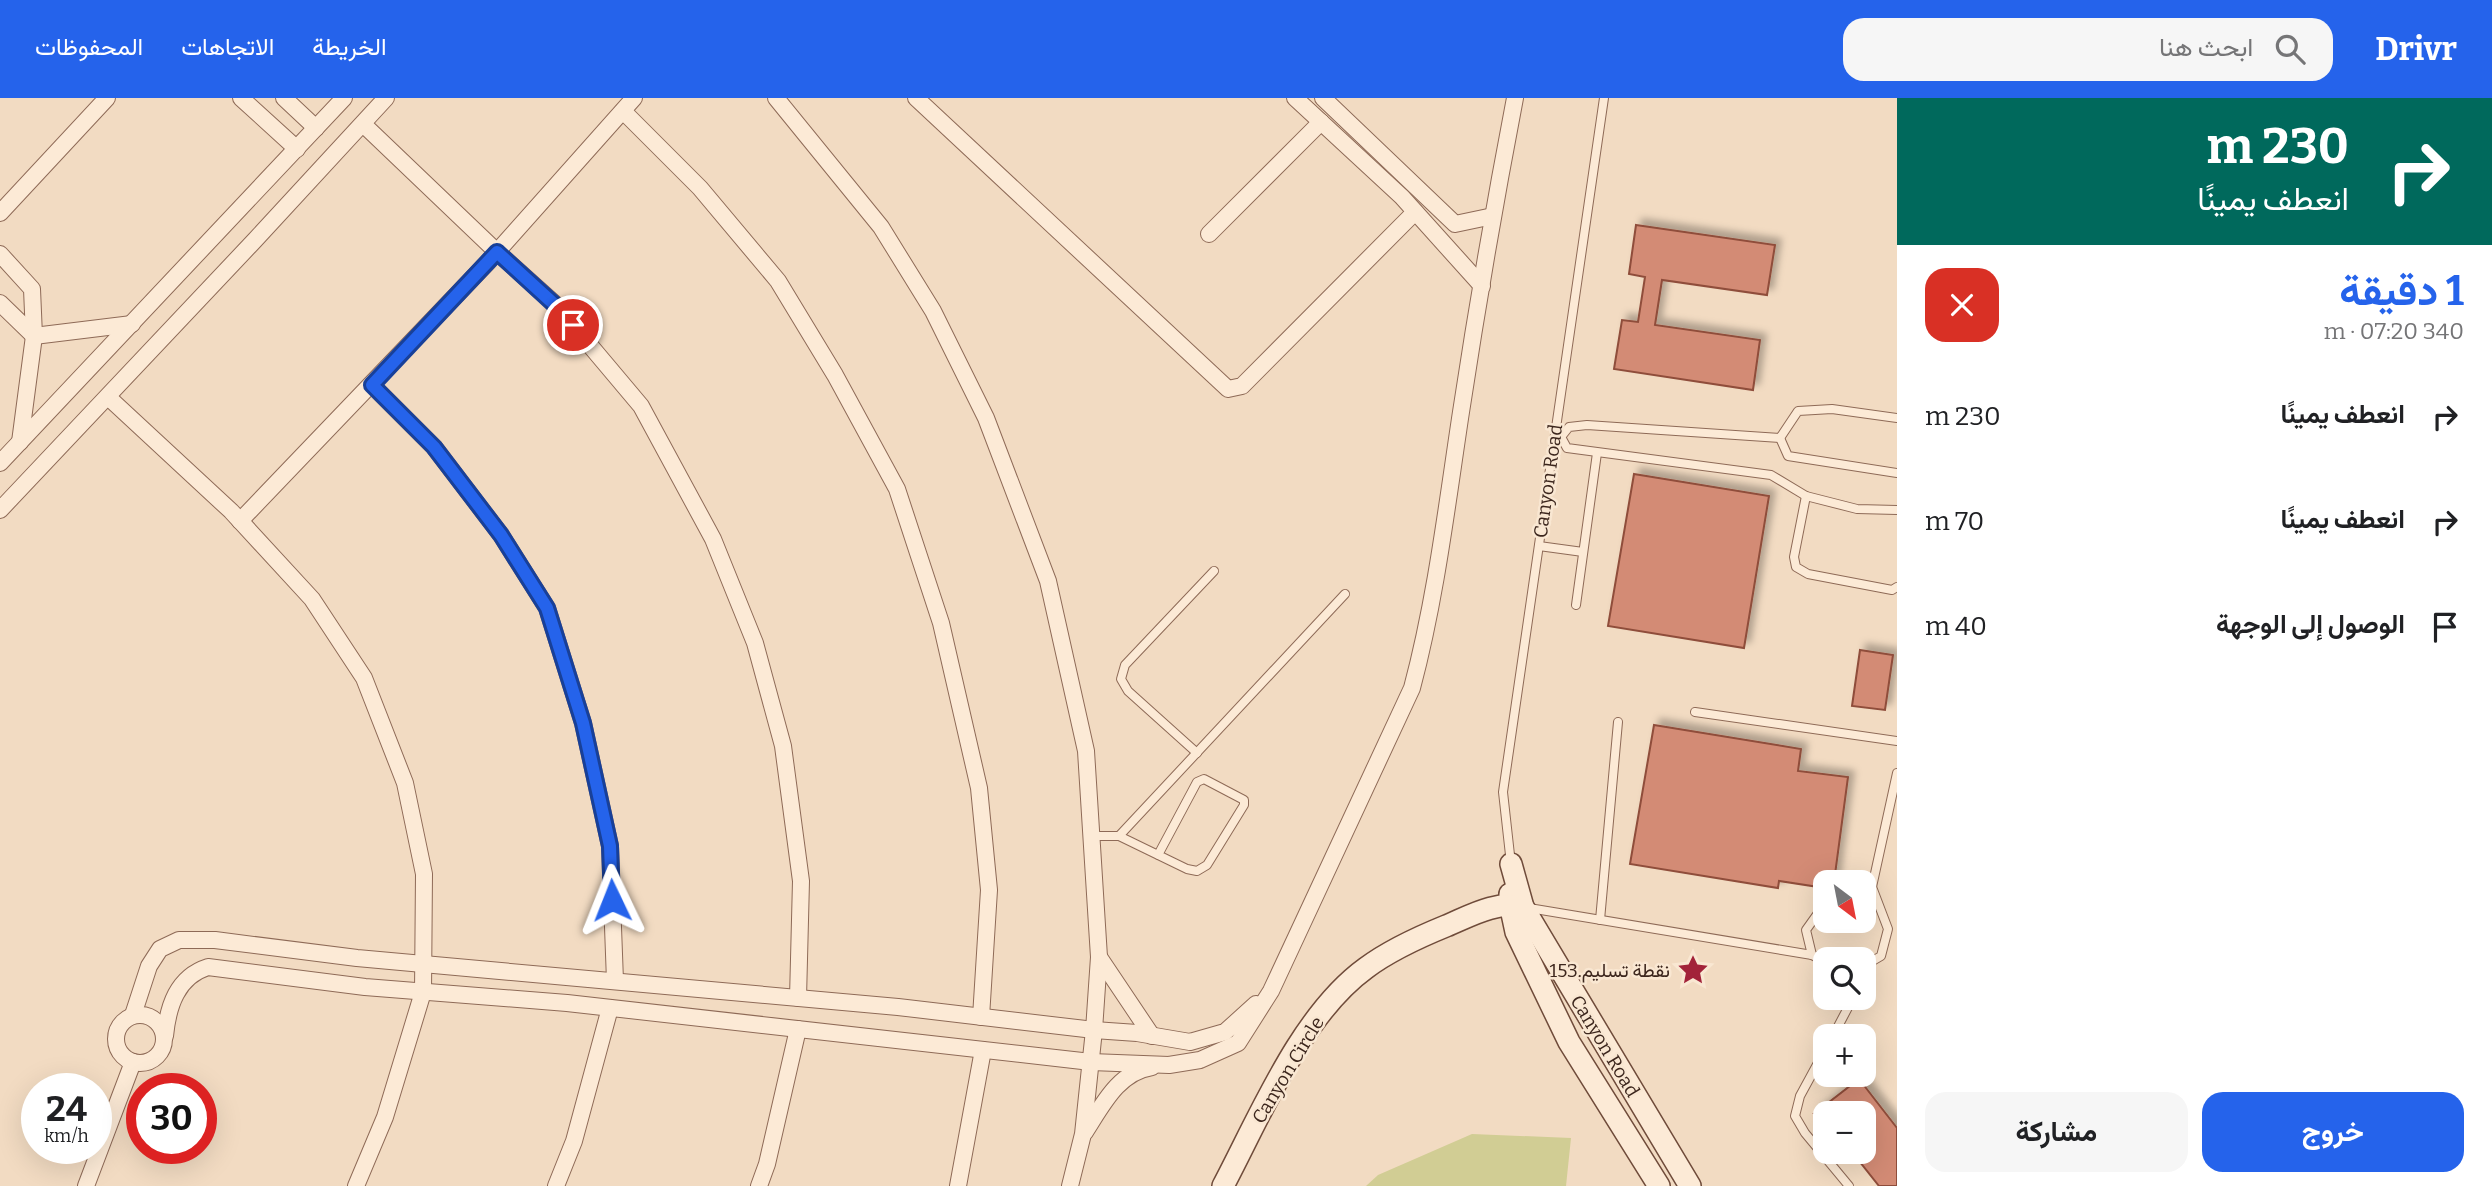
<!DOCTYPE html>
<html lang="ar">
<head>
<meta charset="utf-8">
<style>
	body { margin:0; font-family:Bitter,Vazirmatn,serif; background:#f6f6f6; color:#202124; direction:rtl; height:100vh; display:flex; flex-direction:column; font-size:26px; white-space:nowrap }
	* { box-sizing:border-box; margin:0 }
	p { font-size:23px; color:#757577 }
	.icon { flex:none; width:38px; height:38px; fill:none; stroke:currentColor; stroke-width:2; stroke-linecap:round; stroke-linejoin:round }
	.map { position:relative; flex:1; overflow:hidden; direction:ltr }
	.panel { display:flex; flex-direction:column; background:#fff; width:595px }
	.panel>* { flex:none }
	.top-card { background:#00695c; color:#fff; overflow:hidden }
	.needle { width:46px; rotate:148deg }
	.tools { position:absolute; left:1813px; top:772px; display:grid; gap:14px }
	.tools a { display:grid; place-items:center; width:63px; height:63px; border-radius:14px; background:#fff; box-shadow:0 7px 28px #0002; font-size:35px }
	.speed { position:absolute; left:21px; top:975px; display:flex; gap:14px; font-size:35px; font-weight:700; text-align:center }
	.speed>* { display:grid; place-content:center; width:91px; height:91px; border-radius:50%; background:#fff; box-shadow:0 7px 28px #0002; line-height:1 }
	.speed small { font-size:18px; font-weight:400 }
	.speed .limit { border:10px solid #d22; background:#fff; color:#111 }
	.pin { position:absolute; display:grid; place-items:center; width:60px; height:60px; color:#fff; margin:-30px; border:4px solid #fff; border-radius:50%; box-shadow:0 2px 7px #0007 }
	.me { position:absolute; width:77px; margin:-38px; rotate:358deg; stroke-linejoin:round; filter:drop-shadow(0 0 5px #0008) }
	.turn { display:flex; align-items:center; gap:24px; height:147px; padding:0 28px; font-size:32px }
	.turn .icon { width:91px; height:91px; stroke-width:2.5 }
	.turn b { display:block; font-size:49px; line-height:60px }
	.round { display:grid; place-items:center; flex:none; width:74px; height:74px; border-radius:21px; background:#f6f6f6 }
	.head { display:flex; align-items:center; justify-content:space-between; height:119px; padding:0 28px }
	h1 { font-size:42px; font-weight:700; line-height:52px; color:#2563eb }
	.action { display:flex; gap:14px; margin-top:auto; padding:14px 28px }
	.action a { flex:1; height:80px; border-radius:21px; background:#2563eb; color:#fff; font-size:28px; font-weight:700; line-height:80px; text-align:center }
	.action a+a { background:#f6f6f6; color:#202124 }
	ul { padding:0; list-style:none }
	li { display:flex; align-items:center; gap:21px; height:105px; padding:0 28px }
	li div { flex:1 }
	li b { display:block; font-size:26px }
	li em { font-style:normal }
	header { display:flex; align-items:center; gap:42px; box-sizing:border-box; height:98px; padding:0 35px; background:#2563eb; color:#fff }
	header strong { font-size:33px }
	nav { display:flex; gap:38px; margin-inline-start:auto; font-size:24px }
	.search { width:490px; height:63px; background:#f6f6f6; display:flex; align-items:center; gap:18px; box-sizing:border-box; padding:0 24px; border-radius:21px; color:#757577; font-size:26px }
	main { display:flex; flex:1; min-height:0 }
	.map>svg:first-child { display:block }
	.green { fill:#d1cd94 }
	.building { fill:#d38b74; stroke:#8f4d3b; stroke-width:2; filter:url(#shadow) }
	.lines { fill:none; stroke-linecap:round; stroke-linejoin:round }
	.service-casing { stroke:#8e6a57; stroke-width:10 }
	.minor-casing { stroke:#8e6a57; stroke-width:18 }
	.secondary-casing { stroke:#6f4b3a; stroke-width:24 }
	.service { stroke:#fcead6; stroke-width:8 }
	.minor { stroke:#fcead6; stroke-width:16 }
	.secondary { stroke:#fcead6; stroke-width:21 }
	.route-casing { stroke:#184099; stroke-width:18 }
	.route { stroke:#2563eb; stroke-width:12 }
	.labels { text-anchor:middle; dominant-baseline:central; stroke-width:5; stroke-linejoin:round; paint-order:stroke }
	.street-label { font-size:19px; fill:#3c261d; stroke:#f9e7d2 }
	.poi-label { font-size:19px; fill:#3c261d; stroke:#f9e7d2; text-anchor:end }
</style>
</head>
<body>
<header>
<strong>Drivr</strong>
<div class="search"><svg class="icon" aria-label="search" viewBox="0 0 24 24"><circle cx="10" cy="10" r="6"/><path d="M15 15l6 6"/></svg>ابحث هنا</div>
<nav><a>الخريطة</a><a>الاتجاهات</a><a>المحفوظات</a></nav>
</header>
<main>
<section class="panel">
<div class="top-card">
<div class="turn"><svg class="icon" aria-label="right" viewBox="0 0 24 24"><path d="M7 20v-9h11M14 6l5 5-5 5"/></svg><div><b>230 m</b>انعطف يمينًا</div></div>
</div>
<div class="head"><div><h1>1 دقيقة</h1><p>340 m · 07:20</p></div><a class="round" style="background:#d93025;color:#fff"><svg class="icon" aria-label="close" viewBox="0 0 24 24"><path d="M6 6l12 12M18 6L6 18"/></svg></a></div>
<ul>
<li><svg class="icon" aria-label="right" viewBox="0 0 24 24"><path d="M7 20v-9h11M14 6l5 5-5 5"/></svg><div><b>انعطف يمينًا</b></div><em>230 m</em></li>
<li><svg class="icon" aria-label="right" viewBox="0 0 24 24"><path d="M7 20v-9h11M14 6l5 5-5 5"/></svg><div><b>انعطف يمينًا</b></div><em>70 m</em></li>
<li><svg class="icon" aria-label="arrive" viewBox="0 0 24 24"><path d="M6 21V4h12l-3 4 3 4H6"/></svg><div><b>الوصول إلى الوجهة</b></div><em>40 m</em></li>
</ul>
<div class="action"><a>خروج</a><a>مشاركة</a></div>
</section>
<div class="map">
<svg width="1897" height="1088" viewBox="0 0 1897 1088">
	<defs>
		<filter id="shadow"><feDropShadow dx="6" dy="-6" stdDeviation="3.5" flood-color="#0004"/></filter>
	</defs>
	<rect width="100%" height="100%" fill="#f2dbc2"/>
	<polygon class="green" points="1472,1036 1571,1040 1566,1088 1366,1088 1378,1077"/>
	<g class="building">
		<polygon points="1636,127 1775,147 1767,197 1662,182 1655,227 1760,242 1753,292 1614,271 1622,222 1638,224 1645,179 1629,176"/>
		<polygon points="1634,376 1769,398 1744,550 1608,528"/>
		<polygon points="1860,552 1893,557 1885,612 1852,608"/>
		<polygon points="1654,627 1801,651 1798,673 1848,679 1834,784 1825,784 1825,790 1779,783 1778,790 1630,766"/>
		<polygon points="1859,981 1897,1030 1897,1088 1879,1088 1852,1054 1864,1054 1864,1015 1815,1015"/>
	</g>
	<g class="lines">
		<defs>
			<g id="service">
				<polyline points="1897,320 1832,311 1798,313 1780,340 1587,327 1569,329 1561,339 1567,350 1771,377 1806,398 1857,411 1897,412"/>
				<polyline points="1780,340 1788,358 1897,375"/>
				<polyline points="1806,398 1794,459 1796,469 1808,476 1892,492 1897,489"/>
				<polyline points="1539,448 1583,454"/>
				<polyline points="1576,507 1597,355"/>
				<polyline points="1695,614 1897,643"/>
				<polyline points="1197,655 1128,593 1121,581 1125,567 1214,473"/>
				<polyline points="1090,738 1119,738 1345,496"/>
				<polyline points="1119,738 1187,771 1197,773 1207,767 1244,707 1244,702 1204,681 1197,684 1158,757"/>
				<polyline points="1511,766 1503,694 1604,0"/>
				<polyline points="1864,793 1872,789 1897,675"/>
				<polyline points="1529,810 1812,857 1825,864"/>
				<polyline points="1600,822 1618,624"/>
				<polyline points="1812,857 1806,832 1821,811 1825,809"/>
				<polyline points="1864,868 1881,858 1888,831 1872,789"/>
				<polyline points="1833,938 1853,900"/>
				<polyline points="1825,952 1800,998 1795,1018 1805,1035 1849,1088"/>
			</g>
			<g id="minor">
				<polyline points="241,0 297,51"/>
				<polyline points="284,0 316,30"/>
				<polyline points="776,0 881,129 933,213 986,320 1048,483 1086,653 1099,859 1094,932 1083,1036 1070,1088"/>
				<polyline points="916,0 1228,291 1242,288 1415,114"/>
				<polyline points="1295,0 1402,99 1482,188"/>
				<polyline points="1323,0 1455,126 1493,118"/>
				<polyline points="623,13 700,90 778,183 835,277 897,391 941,525 979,690 989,792 981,919"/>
				<polyline points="363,26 497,154 556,207 641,308 713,441 755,545 783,648 801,783 798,900"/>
				<polyline points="0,115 107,0"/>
				<polyline points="1209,136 1321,24"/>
				<polyline points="0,156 32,191 34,238 20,344"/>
				<polyline points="0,205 34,238 132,226"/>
				<polyline points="372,287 434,349 501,437 547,510 583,625 610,748 615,883"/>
				<polyline points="108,299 231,413 312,501 364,580 405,685 424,776 423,894 385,1019 356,1088"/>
				<polyline points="0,365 344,0"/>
				<polyline points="0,412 255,142 386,0"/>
				<polyline points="240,423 488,164 634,0"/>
				<polyline points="1099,859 1152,938"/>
				<circle cx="140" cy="941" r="24"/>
				<polyline points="133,917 149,868 160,851 179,842 215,842 357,860 898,909 1094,932 1137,935 1190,944 1225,934 1256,906"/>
				<path d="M 165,938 C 168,908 177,879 208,869 L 365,889 L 567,905 L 1091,964 L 1169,967 L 1200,962 L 1238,945 L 1271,893 L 1412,590 C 1436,500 1447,406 1461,314 C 1477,209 1495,104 1515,0"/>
				<path d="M 1085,1034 C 1102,1008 1118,974 1152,969"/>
				<polyline points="86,1088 133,964"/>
				<polyline points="556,1088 574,1043 610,910"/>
				<polyline points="759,1088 767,1066 798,931"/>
				<polyline points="958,1088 983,952"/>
			</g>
			<g id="secondary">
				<polyline points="1511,766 1523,809 1690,1088"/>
				<polyline points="1510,796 1510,806 1516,834 1569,944 1659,1088"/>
				<path d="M 1223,1088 C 1260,1018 1301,917 1366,870 C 1390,852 1419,839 1446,828 C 1472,817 1495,803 1523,809"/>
			</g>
		</defs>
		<use href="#service" class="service-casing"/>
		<use href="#minor" class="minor-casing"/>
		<use href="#secondary" class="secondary-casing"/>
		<use href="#service" class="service"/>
		<use href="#minor" class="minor"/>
		<use href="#secondary" class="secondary"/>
	</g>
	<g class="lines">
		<defs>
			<polyline id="route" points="573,227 555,207 497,154 372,287 434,349 501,437 547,510 583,625 610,748 612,802"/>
		</defs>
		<use href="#route" class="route-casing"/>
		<use href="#route" class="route"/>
	</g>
	<defs>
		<symbol id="sight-bare" viewBox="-9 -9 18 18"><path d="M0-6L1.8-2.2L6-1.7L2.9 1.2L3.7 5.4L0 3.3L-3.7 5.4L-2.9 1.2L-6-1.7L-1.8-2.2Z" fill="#a22239" stroke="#f9e7d2" stroke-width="2.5" paint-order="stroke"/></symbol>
	</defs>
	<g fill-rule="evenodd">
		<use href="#sight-bare" x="1671" y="850" width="44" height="44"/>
	</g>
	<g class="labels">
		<g class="street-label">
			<text transform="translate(1548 383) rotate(-82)">Canyon Road</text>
			<text transform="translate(1605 948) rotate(59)">Canyon Road</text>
			<text transform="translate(1288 972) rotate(-59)">Canyon Circle</text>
		</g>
		<g class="poi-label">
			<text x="1670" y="872">نقطة تسليم.153</text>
		</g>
	</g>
</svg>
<div class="tools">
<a><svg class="needle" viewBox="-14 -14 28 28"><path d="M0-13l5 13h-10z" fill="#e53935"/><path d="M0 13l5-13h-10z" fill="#757577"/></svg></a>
<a><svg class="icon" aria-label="search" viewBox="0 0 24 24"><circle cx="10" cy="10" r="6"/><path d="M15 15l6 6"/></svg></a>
<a>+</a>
<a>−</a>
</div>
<div class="speed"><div>24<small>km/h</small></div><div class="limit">30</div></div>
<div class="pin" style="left:573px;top:227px;background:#d93025"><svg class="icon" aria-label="arrive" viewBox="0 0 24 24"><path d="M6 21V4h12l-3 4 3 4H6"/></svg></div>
<svg class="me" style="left:612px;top:802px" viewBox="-20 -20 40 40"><path d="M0-17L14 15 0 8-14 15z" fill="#2563eb" stroke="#fff" stroke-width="4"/></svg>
</div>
</main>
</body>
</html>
